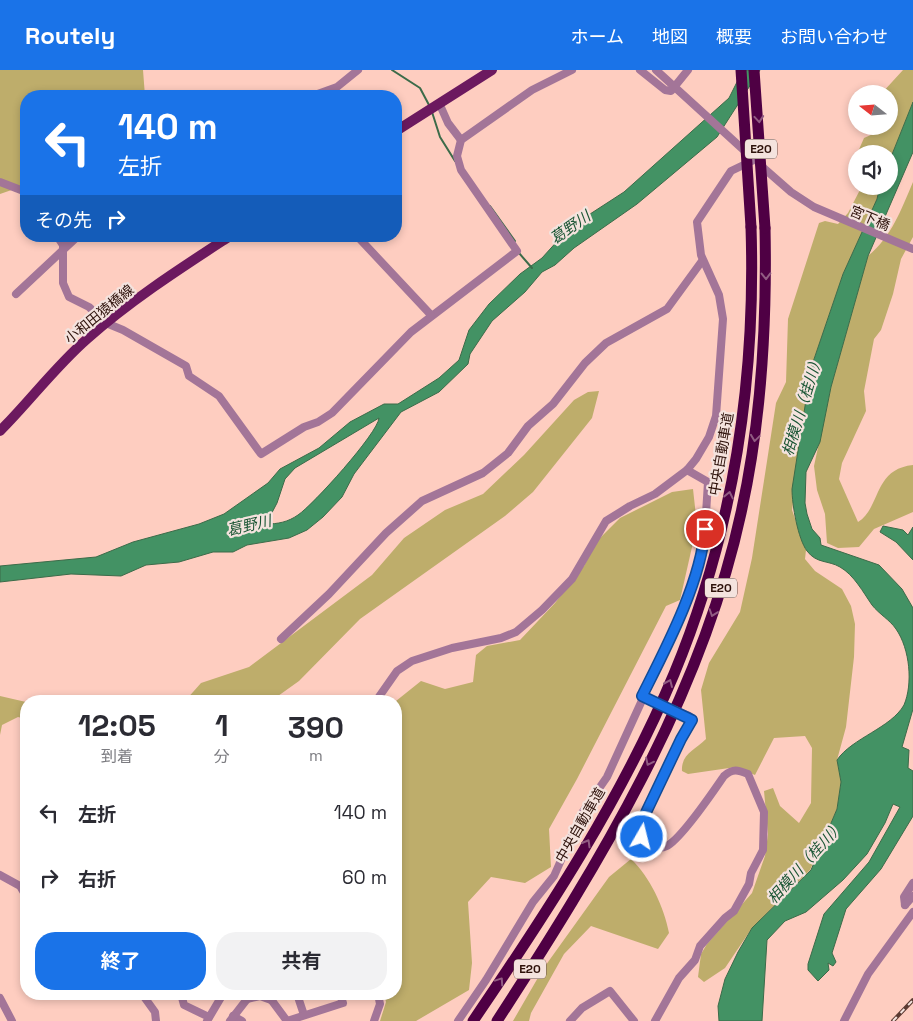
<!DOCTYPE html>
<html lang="ja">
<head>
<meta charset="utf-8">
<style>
	body { margin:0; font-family:"Space Grotesk","Noto Sans JP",sans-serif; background:#f2f2f3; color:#2b2b33; height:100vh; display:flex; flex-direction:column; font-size:19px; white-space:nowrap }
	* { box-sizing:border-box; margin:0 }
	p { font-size:16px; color:#7c7c81 }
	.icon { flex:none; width:28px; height:28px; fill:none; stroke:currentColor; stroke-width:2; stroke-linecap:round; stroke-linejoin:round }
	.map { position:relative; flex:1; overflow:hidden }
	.details { position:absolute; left:20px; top:625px; width:382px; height:305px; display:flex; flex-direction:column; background:#fff; border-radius:20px; box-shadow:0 2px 8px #0003 }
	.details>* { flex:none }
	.top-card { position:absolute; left:20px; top:20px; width:382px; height:152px; border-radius:20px; box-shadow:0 2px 8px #0003; background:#1a73e8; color:#fff; overflow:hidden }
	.needle { width:32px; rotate:287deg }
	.controls { position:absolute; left:848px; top:15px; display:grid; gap:10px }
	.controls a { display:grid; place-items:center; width:50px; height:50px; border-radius:50%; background:#fff; box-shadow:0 2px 8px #0003; font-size:25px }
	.pin { position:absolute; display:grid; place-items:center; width:42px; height:42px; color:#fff; margin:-21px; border:2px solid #fff; border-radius:50%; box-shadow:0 1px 5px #0007 }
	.me { position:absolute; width:55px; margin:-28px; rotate:8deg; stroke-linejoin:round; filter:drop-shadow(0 0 4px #0008) }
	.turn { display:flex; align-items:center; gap:18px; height:105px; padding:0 15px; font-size:22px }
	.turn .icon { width:65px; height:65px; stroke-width:2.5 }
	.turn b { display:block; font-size:35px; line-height:42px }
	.then { display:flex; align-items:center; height:48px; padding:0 15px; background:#0003; gap:10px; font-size:19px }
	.eta { display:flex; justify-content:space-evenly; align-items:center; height:85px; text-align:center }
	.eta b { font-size:30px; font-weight:700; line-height:35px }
	.button { display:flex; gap:10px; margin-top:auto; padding:10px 15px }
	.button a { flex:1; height:58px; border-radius:20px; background:#1a73e8; color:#fff; font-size:20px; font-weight:700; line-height:58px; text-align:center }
	.button a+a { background:#f2f2f3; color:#2b2b33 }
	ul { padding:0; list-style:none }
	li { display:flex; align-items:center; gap:15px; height:65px; padding:0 15px }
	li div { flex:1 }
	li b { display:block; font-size:19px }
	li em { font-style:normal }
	header { display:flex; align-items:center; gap:30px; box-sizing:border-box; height:70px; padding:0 25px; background:#1a73e8; color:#fff }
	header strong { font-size:24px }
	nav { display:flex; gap:28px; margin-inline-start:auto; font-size:18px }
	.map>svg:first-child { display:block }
	.green { fill:#bead6b }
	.water { fill:#439264; stroke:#3c6b49; fill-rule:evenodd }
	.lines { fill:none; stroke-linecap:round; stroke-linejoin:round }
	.stream { stroke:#3c6b49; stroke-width:2 }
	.minor { stroke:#a37598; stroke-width:8 }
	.major { stroke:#6c195f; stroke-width:10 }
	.highway { stroke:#4f0044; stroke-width:11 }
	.rail-casing { stroke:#5b3a32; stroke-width:4 }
	.rail { stroke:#f4e3de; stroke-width:2; stroke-dasharray:5.5; stroke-linecap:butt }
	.minor-bridge { stroke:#a37598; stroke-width:8 }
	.highway-bridge { stroke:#4f0044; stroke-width:11 }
	.oneway { stroke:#915b82 }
	.route-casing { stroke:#114b97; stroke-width:12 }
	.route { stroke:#1a73e8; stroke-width:9 }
	.labels { text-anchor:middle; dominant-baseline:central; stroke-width:4.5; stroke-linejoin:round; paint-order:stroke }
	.shield { fill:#f4e3de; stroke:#69504a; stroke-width:1 }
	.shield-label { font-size:12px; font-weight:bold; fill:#2d110a }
	.street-label { font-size:14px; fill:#2d110a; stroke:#f4e3de }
	.water-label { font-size:15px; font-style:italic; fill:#1a5534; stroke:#f4e3de }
</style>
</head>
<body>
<header>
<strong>Routely</strong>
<nav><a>ホーム</a><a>地図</a><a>概要</a><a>お問い合わせ</a></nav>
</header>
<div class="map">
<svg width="913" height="951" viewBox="0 0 913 951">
	<rect width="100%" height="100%" fill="#fecdc0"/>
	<g class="green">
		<polygon points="0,0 143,0 145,26 26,26 26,115 0,124"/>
		<polygon points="903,0 913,0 913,32 889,92 889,84 857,84 864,68 873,64 879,56 889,56 889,24 881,24"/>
		<path d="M 913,112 L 913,167 L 901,189 L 893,224 L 881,260 L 874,269 L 864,321 L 866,341 L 842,393 L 839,409 L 858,452 C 881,438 873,399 913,395 L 913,442 L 874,459 L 859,477 L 838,478 L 827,473 L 825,444 L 817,420 L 814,396 L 831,317 L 868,186 C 892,166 901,140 913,112 Z"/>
		<path d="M 862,116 L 880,116 L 877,129 L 843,204 L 811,298 L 792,440 L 806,480 L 805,489 L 815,501 L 842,519 L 851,536 L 855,554 L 854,587 L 846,657 L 837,690 L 841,712 L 837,739 L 810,800 L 752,858 L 725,898 L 704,912 L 698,907 L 701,884 L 707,874 L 752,823 L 765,786 L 768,764 L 764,721 L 773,718 L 780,736 L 799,753 L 811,733 L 812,678 L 805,666 L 774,668 L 755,705 L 736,697 L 688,704 L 682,701 C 681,684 695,680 706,669 L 701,620 L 709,593 L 740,542 L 752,488 L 776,333 L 786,312 L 788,249 L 819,153 L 825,151 L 838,154 L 848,143 Z"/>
		<polygon points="599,321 592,348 533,422 505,446 360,549 299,611 271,631 185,631 201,613 249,597 372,505 404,468 445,440 483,424 524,385 574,330 588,322"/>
		<polygon points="693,419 697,455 680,530 666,536 577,709 549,759 551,797 525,813 491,807 468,832 472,893 469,920 416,951 380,951 386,932 384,924 396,924 396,631 421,611 445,619 473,612 476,585 487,576 520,570 555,533 584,496 596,472 620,448 672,422"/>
		<polygon points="0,626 26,632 26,649 18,647 2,655 0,665"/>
		<path d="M 631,789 C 650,807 664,837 669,863 L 658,879 L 591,856 L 564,884 L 531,943 L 529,951 L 513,951 L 543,899 L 609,807 Z"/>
	</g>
	<g class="water">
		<path d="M 743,0 L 760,0 L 717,67 L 637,134 L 574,178 L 555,195 L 542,202 L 525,222 L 492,251 L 470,284 L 468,294 L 439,322 L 401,342 L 354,404 L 342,427 L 323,447 L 307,460 L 289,468 L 247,475 L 233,482 L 213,482 L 179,492 L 146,495 L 121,506 L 71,504 L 0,512 L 0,496 L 96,487 L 133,472 L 199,454 L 224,444 L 268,413 L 280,399 L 319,378 L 350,352 L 384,334 L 398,334 L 439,308 L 459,290 L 469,260 L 489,234 L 520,204 L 542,188 L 570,157 L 624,122 L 729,28 ZM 379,348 C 378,363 313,435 298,445 C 288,452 278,454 266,454 L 277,433 L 285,409 L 295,398 Z"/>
		<path d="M 913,32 L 913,82 L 868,186 L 831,317 L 820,372 L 806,402 L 805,433 L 807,444 L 812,459 L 820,468 L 821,475 L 879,495 L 902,519 L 913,538 L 913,639 L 902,677 L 909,680 L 908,698 L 913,701 L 913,746 L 881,799 L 846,839 L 832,883 L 836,892 L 833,896 L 828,893 L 829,900 L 818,911 L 808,900 L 808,894 L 824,844 L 869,792 L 900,737 L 893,734 L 885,753 L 867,784 L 843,810 L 806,842 L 785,851 L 767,870 L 762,951 L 719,951 L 718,936 L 725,909 L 738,882 L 752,858 L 811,800 L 837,739 L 841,712 L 837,690 C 852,668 891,658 904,635 C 913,614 910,579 896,559 C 890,550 879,544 872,535 C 863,522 854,505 840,497 C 828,490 817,494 807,481 C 798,469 792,435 792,419 L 811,298 L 843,204 L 877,129 L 880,116 L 889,116 L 889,92 Z"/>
		<polygon points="883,456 903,460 908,465 913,457 913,490 896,472 880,462"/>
	</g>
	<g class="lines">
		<g class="stream">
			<polyline points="392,0 420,18 429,35"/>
			<polyline points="432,42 440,67 455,91"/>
			<polyline points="490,136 515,171"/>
			<polyline points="519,183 532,198"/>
		</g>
		<g class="minor">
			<polyline points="640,0 665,20 671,21 688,0"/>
			<polyline points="656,0 747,83"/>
			<polyline points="312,26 337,17 358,0"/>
			<polyline points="440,35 448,53 461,70"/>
			<polyline points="759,94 791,122 814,137 913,179"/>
			<polyline points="0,112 26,122"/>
			<polyline points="57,166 63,175 63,213 69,227 89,237 106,253 123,260 186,296 189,306 219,326 261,384 304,357 318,352 332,343 411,262 517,181 461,100 457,86 461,70 532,20 572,0"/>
			<polyline points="357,166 431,245"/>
			<polyline points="16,224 78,166"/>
			<polyline points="687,400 708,412 715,413"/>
			<polyline points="281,569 329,524 386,463 422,431 483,403 508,383 528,356 553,334 585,293 606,273 667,239 702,191"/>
			<polyline points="376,631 397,601 412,591 452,578 501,568 516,562 542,540 572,509 606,451 630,436 655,424 687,400 696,389 709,367 716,346 723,249 719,225 701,185 697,152 731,101 754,90"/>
			<polyline points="0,805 20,816 26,826"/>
			<polyline points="905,835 904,827 913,813"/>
			<polyline points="905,835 913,826"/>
			<polyline points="142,924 155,942 156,951"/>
			<polyline points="181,924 184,935 209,947"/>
			<polyline points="267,924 287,951"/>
			<polyline points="297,924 304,945"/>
			<polyline points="0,928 12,951"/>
			<polyline points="247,929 260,926 271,930"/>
			<polyline points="233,946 242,951"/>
			<polyline points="207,951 223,924"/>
			<polyline points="230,951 251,924"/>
			<polyline points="287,951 343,933 340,924"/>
			<polyline points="374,951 380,934 378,924"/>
			<polyline points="458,951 486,910 533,832 554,806 582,743 607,707 681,545 704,476 708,412"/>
			<polyline points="570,951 582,938 610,921 634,951"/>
			<path d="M 655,951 L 679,908 L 695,890 L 700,876 L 725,848 L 734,841 L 749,814 L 751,803 L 763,780 L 764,742 L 748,704 C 738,700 733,698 724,706 C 713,722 682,768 667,776 C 661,779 653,778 648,774 C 641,769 640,761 641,753 L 681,669 L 693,650 L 689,646"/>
			<polyline points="844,951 868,904 913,842"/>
		</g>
		<g class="major">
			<polyline points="396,61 492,0"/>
			<path d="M 0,361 C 30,331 55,297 87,269 C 131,230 181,198 230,166"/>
		</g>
		<g class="highway">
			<path d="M 473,951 C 548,841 622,728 674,604 C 733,462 756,310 751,157"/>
			<path d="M 497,951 C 599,794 701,628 741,443 C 762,349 767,254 765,158"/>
		</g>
		<defs>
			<polyline id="rail" points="893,951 913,930"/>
		</defs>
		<use href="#rail" class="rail-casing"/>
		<use href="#rail" class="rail"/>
		<polyline class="minor-bridge" points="647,628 689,646"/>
		<g class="highway-bridge">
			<polyline points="741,0 751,157"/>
			<polyline points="754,0 765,158"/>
		</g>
	</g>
	<defs><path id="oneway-chevron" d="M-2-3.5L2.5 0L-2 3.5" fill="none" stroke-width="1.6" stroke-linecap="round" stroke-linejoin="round" transform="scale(1.25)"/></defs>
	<g class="oneway">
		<use href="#oneway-chevron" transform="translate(759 49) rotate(85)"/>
		<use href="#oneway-chevron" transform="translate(766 206) rotate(89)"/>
		<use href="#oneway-chevron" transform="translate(755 368) rotate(98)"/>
		<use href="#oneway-chevron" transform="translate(729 425) rotate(-78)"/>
		<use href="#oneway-chevron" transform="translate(713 543) rotate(109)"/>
		<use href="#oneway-chevron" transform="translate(669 613) rotate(-66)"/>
		<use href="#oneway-chevron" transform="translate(649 692) rotate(116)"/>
		<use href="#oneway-chevron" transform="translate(587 773) rotate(-60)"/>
		<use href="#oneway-chevron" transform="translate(500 911) rotate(-56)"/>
	</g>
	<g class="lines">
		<defs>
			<path id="route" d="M 642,767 L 641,753 L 681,669 L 692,650 L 642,626 C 666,578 701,512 705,459"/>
		</defs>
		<use href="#route" class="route-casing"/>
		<use href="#route" class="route"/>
	</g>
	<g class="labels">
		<g class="shield">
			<rect x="745" y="69.5" width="32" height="19" rx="4"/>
			<rect x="705" y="508.5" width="32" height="19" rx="4"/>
			<rect x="514" y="889.5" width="32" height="19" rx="4"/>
		</g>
		<g class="shield-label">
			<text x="761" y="79">E20</text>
			<text x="721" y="518">E20</text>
			<text x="530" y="899">E20</text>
		</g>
		<g class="street-label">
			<text transform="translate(870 148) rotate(23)">宮下橋</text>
			<text transform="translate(99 244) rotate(-39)">小和田猿橋線</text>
			<text transform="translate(721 384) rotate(-80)">中央自動車道</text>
			<text transform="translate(580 755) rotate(-60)">中央自動車道</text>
		</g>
		<g class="water-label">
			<text transform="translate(570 157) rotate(-35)">葛野川</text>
			<text transform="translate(802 335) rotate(-73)">相模川（桂川）</text>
			<text transform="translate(249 455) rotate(-13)">葛野川</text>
			<text transform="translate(805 792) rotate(-48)">相模川（桂川）</text>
		</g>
	</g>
</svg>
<div class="controls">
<a><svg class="needle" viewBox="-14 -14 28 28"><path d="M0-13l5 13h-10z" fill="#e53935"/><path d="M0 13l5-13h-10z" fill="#7c7c81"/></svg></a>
<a><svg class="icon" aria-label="sound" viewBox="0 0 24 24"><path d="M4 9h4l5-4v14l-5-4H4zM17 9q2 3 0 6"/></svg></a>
</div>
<div class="pin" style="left:705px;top:459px;background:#d93025"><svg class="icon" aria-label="arrive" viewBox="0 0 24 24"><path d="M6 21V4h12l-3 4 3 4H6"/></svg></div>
<svg class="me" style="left:642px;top:767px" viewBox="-20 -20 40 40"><circle r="17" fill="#1a73e8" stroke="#fff" stroke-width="3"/><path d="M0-11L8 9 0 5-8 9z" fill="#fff"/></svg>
<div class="top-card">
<div class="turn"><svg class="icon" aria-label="left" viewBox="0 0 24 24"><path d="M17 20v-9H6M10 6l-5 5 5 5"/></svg><div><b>140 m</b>左折</div></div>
<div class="then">その先<svg class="icon" aria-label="right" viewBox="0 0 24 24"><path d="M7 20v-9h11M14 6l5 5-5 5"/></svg></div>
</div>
<section class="details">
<div class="eta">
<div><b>12:05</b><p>到着</p></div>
<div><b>1</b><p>分</p></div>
<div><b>390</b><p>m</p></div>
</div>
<ul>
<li><svg class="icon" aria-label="left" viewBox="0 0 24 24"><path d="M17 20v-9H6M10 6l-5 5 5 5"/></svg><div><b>左折</b></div><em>140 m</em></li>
<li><svg class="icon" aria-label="right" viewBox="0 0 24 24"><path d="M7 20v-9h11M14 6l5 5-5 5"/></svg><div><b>右折</b></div><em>60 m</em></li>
</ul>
<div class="button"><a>終了</a><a>共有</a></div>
</section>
</div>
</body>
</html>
